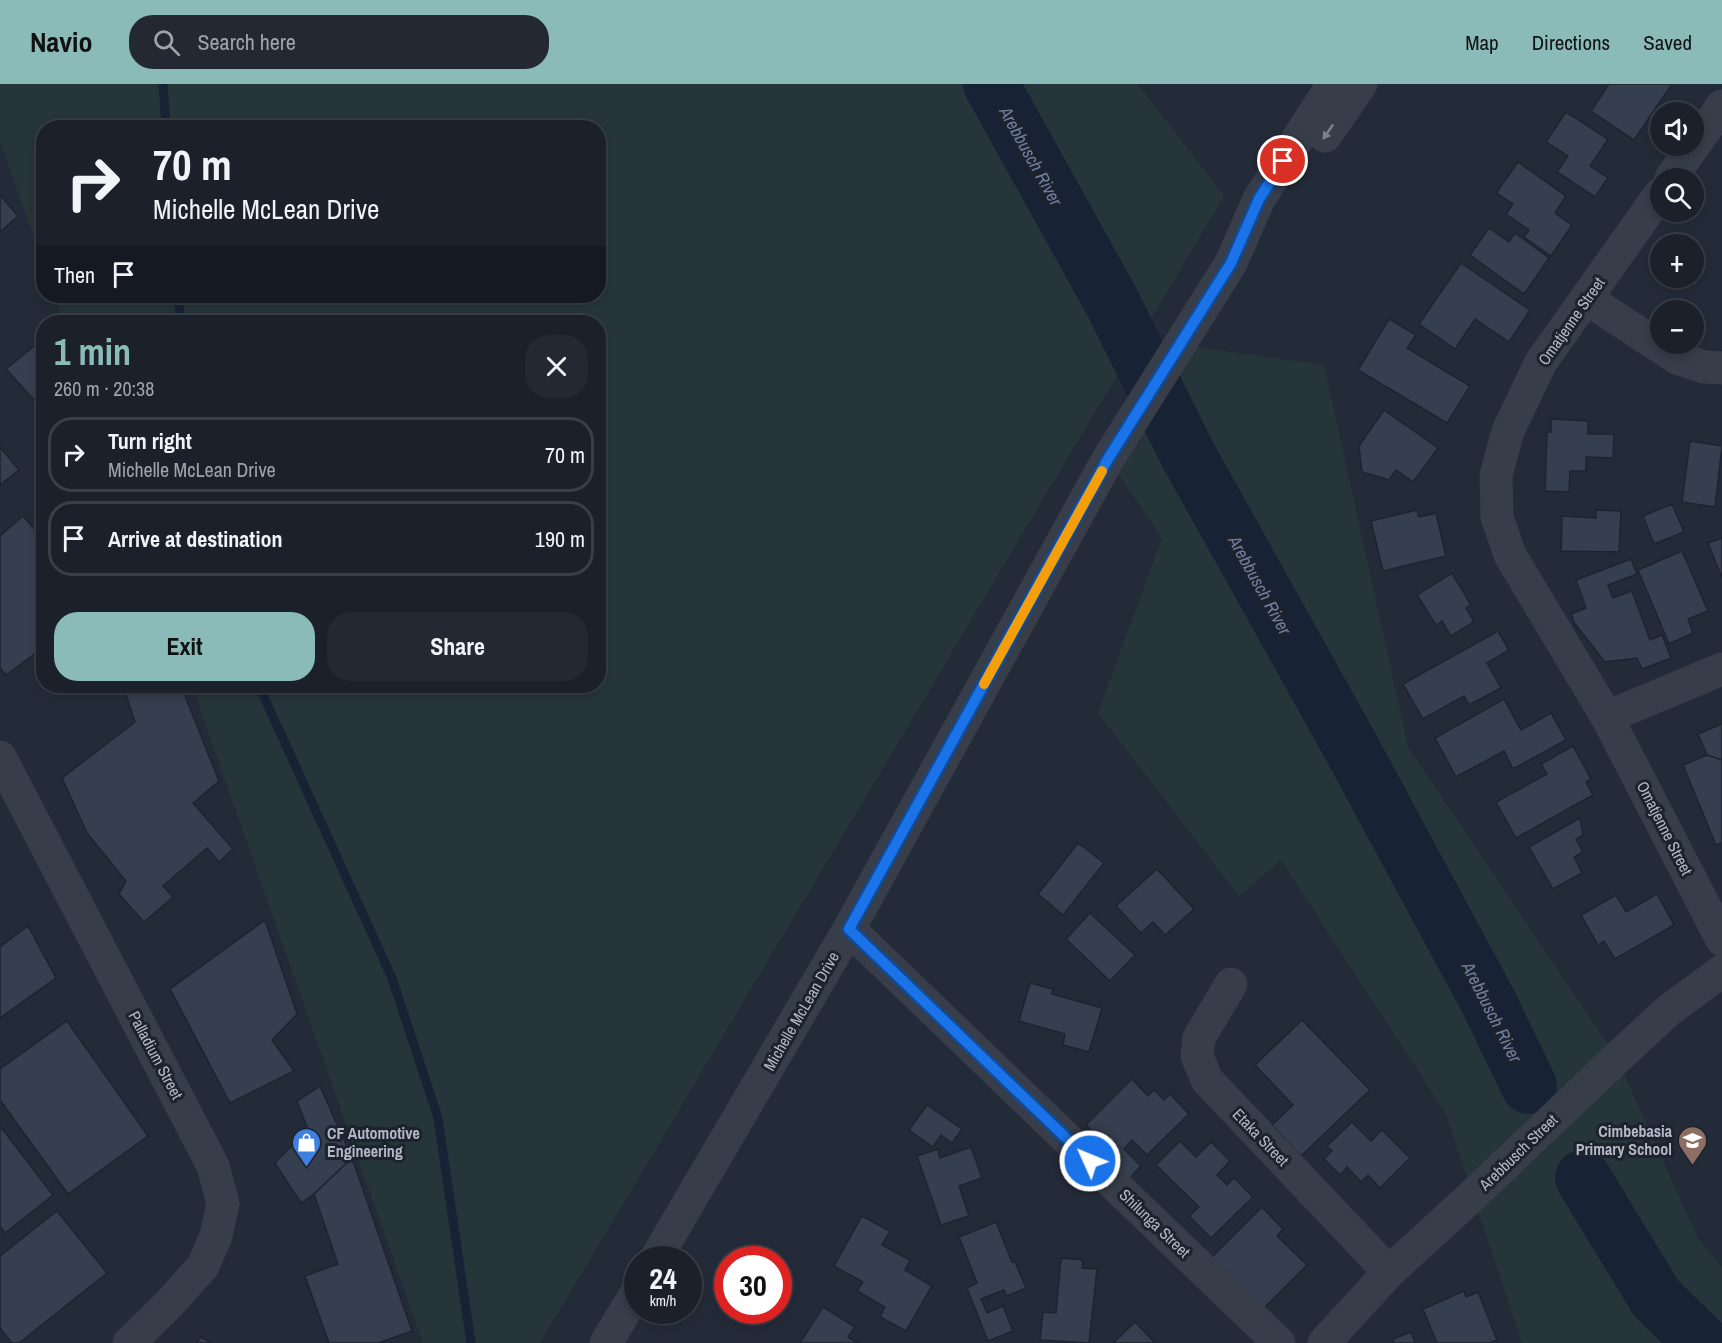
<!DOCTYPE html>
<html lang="en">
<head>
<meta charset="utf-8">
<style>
	body { margin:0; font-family:"Archivo Narrow",sans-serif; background:#242832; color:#f1f3f6; height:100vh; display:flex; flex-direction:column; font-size:22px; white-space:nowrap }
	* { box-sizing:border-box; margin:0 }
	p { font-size:20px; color:#a0a3a8 }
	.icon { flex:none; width:33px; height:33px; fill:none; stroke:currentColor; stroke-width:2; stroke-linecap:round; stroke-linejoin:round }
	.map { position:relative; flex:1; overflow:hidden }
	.sheet { position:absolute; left:36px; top:231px; width:570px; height:378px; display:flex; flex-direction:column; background:#1b202a; border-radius:24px; box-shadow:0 3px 9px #0003,0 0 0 2px #393e47 }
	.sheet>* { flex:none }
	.hud { position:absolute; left:36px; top:36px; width:570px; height:183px; border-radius:24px; box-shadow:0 3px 9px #0003,0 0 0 2px #393e47; background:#1b202a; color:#f1f3f6; overflow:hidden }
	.controls { position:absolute; left:1650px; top:18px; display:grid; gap:12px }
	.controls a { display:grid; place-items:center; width:54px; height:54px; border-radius:50%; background:#1b202a; box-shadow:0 3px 9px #0003,0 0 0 2px #393e47; font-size:30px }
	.speed { position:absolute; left:624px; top:1162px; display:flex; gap:12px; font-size:30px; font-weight:700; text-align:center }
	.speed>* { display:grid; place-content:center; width:78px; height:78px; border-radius:50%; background:#1b202a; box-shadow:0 3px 9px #0003,0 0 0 2px #393e47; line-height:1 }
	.speed small { font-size:15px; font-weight:400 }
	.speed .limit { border:9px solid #d22; background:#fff; color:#111 }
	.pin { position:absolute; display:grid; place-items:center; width:51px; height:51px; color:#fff; margin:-26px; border:3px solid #fff; border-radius:50%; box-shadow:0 2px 6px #0007 }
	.me { position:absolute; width:66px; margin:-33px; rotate:314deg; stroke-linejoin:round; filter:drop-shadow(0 0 4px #0008) }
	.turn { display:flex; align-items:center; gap:21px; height:126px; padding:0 18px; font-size:27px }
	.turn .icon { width:78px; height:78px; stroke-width:2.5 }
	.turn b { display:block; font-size:42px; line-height:51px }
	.then { display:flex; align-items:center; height:57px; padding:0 18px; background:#0003; gap:12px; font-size:22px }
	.round { display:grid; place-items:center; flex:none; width:63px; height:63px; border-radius:24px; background:#242832 }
	.summary { display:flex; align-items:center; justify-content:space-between; height:102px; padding:0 18px }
	h1 { font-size:36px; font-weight:700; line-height:45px; color:#8bbbb9 }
	.primary-button { display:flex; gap:12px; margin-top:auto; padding:12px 18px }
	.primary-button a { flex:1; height:69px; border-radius:24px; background:#8bbbb9; color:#111; font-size:24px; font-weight:700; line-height:69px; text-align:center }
	.primary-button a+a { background:#242832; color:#f1f3f6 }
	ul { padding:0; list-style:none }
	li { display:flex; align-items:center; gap:18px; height:75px; margin:0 12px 9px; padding:0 6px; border:3px solid #393e47; border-radius:24px }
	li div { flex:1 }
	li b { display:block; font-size:22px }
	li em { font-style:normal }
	header { display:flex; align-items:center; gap:36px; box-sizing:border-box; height:84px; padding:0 30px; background:#8bbbb9; color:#111 }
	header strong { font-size:28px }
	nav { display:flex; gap:33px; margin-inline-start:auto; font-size:21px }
	.search { width:420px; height:54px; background:#242832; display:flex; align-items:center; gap:15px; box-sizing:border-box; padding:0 21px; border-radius:24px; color:#a0a3a8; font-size:22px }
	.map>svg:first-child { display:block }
	.green { fill:#263539 }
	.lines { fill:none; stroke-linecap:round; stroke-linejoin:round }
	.stream { stroke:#182235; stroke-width:9 }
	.river { stroke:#182235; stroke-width:56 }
	.building { fill:#363f4f; stroke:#1e242f; stroke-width:1.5 }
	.minor { stroke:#373d49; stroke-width:33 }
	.oneway { fill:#7b818d }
	.route-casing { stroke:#114b97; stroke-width:15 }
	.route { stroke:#1a73e8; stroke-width:10 }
	.slow { stroke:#f59e0b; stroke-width:10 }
	.labels { text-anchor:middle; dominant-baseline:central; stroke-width:6; stroke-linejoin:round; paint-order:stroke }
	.street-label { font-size:16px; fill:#b2b8c5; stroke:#1d222d }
	.poi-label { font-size:16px; font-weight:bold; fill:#b2b8c5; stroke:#1d222d; text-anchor:end }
	.water-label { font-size:18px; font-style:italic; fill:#6e80a1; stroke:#1d222d }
</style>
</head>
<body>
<header>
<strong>Navio</strong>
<div class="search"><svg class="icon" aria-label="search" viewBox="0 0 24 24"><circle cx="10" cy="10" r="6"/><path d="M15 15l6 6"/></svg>Search here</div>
<nav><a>Map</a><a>Directions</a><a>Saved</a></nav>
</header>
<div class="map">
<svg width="1722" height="1259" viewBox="0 0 1722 1259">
	<rect width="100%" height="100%" fill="#242b38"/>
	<g class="green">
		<polygon points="0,0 1138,0 1224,112 540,1259 423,1259 192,602 598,602 598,238 64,238 54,212 598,212 598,44 44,44 43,180 0,57"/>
		<polygon points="1181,261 1324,281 1408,663 1617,974 1698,1155 1722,1183 1722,1259 1522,1259 1446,1030 1281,776 1239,812 1098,629 1162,454 1108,375"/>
	</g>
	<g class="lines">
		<g class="stream">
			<polyline points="163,0 166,44"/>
			<polyline points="178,212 181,238"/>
			<polyline points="259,602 392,894 438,1034 471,1259"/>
		</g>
		<g class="river">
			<polyline points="991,0 1113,220 1188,371 1352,665 1489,919 1529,1002"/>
			<polyline points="1583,1094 1656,1214 1702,1259"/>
		</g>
	</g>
	<g class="building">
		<polygon points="1609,0 1672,0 1634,56 1591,27"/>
		<polygon points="1566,28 1608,55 1590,82 1608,94 1595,113 1557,88 1568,72 1546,58"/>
		<polygon points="1518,78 1566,112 1555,129 1572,141 1551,172 1524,153 1529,146 1506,130 1513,120 1496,109"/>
		<polygon points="0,111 18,132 0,148"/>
		<polygon points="1489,144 1509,158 1515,149 1549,174 1524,210 1470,171"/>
		<polygon points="1461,179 1530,226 1509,258 1475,235 1455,265 1419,240"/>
		<polygon points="1389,235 1416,251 1407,264 1470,302 1447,339 1358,286"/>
		<polygon points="44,254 44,327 6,285"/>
		<polygon points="1384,326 1438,364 1413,398 1396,386 1389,396 1362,388 1359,362"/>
		<polygon points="1551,335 1588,337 1588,350 1614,350 1613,374 1586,373 1586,387 1570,387 1569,408 1545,407 1547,348 1551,348"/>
		<polygon points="1690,357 1722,362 1715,423 1682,418"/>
		<polygon points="0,363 19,386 0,401"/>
		<polygon points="1672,420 1684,448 1654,460 1643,432"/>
		<polygon points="1417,426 1419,433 1436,429 1446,472 1383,487 1371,437"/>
		<polygon points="1596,426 1621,427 1619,468 1561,467 1562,432 1596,434"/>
		<polygon points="23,432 44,456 44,563 6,591 0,584 0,452"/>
		<polygon points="1722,454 1722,494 1708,459"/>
		<polygon points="1682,467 1708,527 1688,535 1693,549 1669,560 1638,486"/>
		<polygon points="1631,475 1637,490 1608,501 1613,514 1632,507 1650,556 1662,551 1671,574 1642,585 1637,574 1605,578 1575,540 1571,530 1586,524 1576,496"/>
		<polygon points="1452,489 1471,521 1466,524 1474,538 1451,552 1442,537 1436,541 1417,511"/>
		<polygon points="1498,547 1509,566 1487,579 1501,604 1469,621 1464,612 1423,635 1403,600"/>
		<polygon points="123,602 181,602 219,697 193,719 233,765 219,778 207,764 163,802 173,813 144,838 119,810 126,797 87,749 62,694 135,638"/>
		<polygon points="1504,615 1521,646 1551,629 1566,656 1513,685 1504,667 1456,693 1435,654"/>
		<polygon points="1722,640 1722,676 1707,671 1698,650"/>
		<polygon points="1573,662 1591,695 1586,698 1593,711 1516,754 1496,718 1547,690 1541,680"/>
		<polygon points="1707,671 1722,676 1722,759 1716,761 1683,681"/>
		<polygon points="1580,734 1583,751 1576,755 1583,768 1574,773 1582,789 1553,805 1529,763"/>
		<polygon points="1078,759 1104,779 1063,831 1038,810"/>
		<polygon points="1157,785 1194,825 1165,851 1153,838 1141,849 1116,822"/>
		<polygon points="1657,810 1674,841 1615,875 1604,857 1598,861 1581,831 1616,811 1626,828"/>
		<polygon points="1090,829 1135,871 1110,897 1066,855"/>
		<polygon points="265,836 297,930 272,956 294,987 230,1019 170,905"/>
		<polygon points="28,842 56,894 0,934 0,863"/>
		<polygon points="1030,899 1053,905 1052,910 1102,924 1089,968 1063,961 1065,950 1019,937"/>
		<polygon points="1302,936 1370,1006 1301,1072 1272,1041 1293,1021 1255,981"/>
		<polygon points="67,937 148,1052 68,1110 0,1016 0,985"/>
		<polygon points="1132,995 1148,1012 1154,1006 1164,1016 1170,1010 1189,1030 1147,1071 1132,1056 1124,1065 1141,1082 1124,1100 1105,1080 1115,1071 1086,1041"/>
		<polygon points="320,1002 352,1074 314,1110 301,1119 275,1079 308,1045 297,1017"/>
		<polygon points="927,1021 962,1045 952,1059 941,1051 933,1063 909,1046"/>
		<polygon points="1352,1038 1371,1057 1382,1046 1410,1074 1380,1104 1368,1091 1361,1098 1347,1083 1340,1091 1324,1075 1332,1067 1327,1062"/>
		<polygon points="0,1042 53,1111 5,1149 0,1142"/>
		<polygon points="1180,1057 1196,1073 1211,1058 1230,1077 1217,1091 1227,1101 1234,1094 1253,1113 1211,1154 1189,1132 1199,1123 1156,1081"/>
		<polygon points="971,1063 982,1094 959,1102 969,1132 941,1141 917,1072 938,1065 940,1074"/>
		<polygon points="352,1074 412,1247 378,1259 329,1259 305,1192 338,1180 314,1110"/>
		<polygon points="1262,1123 1283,1145 1277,1152 1307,1181 1262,1226 1210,1175"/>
		<polygon points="57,1127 107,1189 19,1259 12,1259 0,1244 0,1172"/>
		<polygon points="862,1132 890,1147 882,1161 910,1176 905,1186 932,1202 906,1247 880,1233 885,1223 857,1207 863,1198 834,1182"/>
		<polygon points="996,1138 1012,1178 1015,1178 1026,1204 1007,1212 1004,1206 981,1215 987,1229 1003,1222 1013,1247 988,1257 967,1204 977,1199 959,1153"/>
		<polygon points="1061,1174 1083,1176 1082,1184 1097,1185 1089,1259 1040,1256 1043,1228 1056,1229"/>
		<polygon points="1464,1207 1466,1213 1478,1208 1497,1256 1489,1259 1437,1259 1423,1225"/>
		<polygon points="823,1223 855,1243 848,1253 858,1259 800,1259"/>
		<polygon points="1135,1238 1155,1259 1113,1259"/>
		<polygon points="1411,1248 1415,1259 1394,1259 1393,1255"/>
		<polygon points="201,1253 211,1259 197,1259"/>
	</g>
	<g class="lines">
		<g class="minor">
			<polyline points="1325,52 1361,0"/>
			<polyline points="1671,94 1722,22"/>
			<polyline points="1660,110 1541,278 1508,347 1496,391 1497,433 1510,471 1607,633 1722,585"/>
			<polyline points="1587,215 1677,274 1704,283 1722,284"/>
			<polyline points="1607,633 1722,856"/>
			<polyline points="0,673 213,1082 223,1120 216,1152 203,1182 170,1219 129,1259"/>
			<polyline points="849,845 1279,1259"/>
			<polyline points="1231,900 1199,954 1197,972 1207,996 1389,1188"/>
			<polyline points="655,1176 849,845 1108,375 1231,179 1259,115 1333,0"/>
			<polyline points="606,1259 638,1206"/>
			<polyline points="1324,1259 1389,1188 1472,1112 1617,974 1669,926 1722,887"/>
		</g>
	</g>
	<defs><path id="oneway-solid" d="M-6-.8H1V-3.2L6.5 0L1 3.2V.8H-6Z" transform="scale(1.5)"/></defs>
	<use class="oneway" href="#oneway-solid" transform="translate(1328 48) rotate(124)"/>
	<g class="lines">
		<defs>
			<polyline id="route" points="1090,1077 849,845 1108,375 1231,179 1259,115 1283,77"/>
		</defs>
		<use href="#route" class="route-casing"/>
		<use href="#route" class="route"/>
		<polyline class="slow" points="984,600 1102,387"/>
	</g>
	<defs>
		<symbol id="school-pin" viewBox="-11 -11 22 30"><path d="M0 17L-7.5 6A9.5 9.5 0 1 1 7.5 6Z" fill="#8d6e63" stroke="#1d222d"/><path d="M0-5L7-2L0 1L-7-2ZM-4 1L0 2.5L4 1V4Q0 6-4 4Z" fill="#fff"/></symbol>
		<symbol id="shop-pin" viewBox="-11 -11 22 30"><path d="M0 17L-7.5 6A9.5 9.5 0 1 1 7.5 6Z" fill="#3f7fe0" stroke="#1d222d"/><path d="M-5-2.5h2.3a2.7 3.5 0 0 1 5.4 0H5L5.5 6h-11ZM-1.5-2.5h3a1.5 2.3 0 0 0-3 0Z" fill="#fff"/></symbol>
	</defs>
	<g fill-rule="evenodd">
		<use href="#school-pin" x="1676" y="1040" width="33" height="45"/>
		<use href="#shop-pin" x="290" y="1042" width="33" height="45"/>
	</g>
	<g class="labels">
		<g class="street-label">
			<text transform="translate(1571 237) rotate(-55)">Omatjenne Street</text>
			<text transform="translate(1665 744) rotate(63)">Omatjenne Street</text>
			<text transform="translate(801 927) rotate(-60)">Michelle McLean Drive</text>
			<text transform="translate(156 971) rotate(62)">Palladium Street</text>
			<text transform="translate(1261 1053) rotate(46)">Etaka Street</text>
			<text transform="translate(1518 1068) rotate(-44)">Arebbusch Street</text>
			<text transform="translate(1155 1139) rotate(44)">Shilunga Street</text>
		</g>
		<g class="poi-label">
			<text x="1672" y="1047">Cimbebasia<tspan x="1672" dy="18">Primary School</tspan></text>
			<text x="327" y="1049" text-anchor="start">CF Automotive<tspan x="327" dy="18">Engineering</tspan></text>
		</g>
		<g class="water-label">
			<text transform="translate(1031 72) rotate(61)">Arebbusch River</text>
			<text transform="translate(1260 501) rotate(61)">Arebbusch River</text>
			<text transform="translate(1492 928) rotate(63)">Arebbusch River</text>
		</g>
	</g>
</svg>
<div class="controls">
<a><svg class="icon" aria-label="sound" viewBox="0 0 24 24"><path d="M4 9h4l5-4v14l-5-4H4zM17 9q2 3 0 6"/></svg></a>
<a><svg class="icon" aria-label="search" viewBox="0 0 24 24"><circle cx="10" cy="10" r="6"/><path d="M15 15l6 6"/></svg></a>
<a>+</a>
<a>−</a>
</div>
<div class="speed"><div>24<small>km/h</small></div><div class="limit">30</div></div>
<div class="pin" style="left:1283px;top:77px;background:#d93025"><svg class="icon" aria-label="arrive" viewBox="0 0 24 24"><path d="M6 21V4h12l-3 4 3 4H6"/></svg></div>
<svg class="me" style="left:1090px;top:1077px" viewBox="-20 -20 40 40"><circle r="17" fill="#1a73e8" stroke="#fff" stroke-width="3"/><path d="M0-11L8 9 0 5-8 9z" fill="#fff"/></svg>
<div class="hud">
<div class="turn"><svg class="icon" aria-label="right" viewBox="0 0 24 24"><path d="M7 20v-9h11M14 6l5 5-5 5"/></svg><div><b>70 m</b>Michelle McLean Drive</div></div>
<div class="then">Then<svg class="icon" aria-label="arrive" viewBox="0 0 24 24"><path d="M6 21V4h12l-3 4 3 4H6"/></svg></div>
</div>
<section class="sheet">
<div class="summary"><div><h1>1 min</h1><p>260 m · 20:38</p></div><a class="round"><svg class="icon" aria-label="close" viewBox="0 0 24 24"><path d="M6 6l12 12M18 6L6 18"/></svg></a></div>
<ul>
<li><svg class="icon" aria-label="right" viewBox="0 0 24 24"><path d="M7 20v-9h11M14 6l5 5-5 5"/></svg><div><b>Turn right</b><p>Michelle McLean Drive</p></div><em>70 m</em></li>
<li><svg class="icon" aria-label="arrive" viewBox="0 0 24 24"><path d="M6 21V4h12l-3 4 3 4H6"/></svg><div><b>Arrive at destination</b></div><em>190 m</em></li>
</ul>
<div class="primary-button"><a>Exit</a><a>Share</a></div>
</section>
</div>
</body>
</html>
